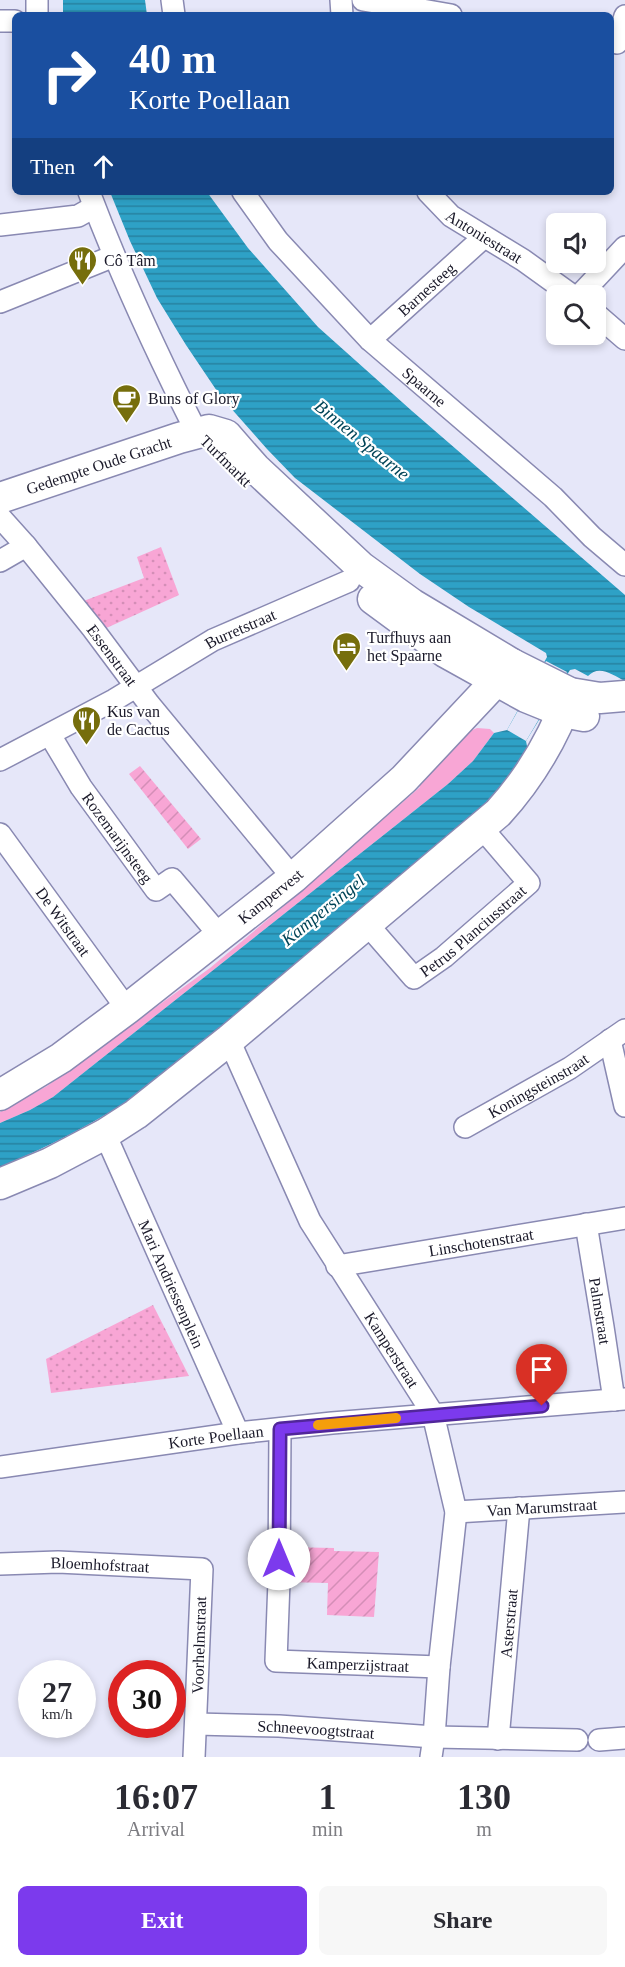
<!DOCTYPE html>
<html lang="en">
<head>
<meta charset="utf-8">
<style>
	body { margin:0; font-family:"Times New Roman",serif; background:#f7f7f7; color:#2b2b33; height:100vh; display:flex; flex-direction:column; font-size:22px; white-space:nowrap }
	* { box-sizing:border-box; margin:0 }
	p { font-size:20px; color:#7c7c81 }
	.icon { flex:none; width:33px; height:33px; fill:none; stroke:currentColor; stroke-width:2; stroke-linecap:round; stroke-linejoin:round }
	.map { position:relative; height:1757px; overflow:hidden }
	.side { display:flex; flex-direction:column; background:#fff; flex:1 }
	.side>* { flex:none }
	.guide { position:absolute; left:12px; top:12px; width:602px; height:183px; border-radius:9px; box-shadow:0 3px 9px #0003; background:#1a4fa0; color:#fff; overflow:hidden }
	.controls { position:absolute; left:546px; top:213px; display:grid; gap:12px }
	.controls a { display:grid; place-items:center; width:60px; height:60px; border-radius:9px; background:#fff; box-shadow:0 3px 9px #0003; font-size:30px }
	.speed { position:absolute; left:18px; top:1660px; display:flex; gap:12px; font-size:30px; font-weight:700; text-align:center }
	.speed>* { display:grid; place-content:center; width:78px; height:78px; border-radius:50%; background:#fff; box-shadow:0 3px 9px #0003; line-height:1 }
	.speed small { font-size:15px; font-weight:400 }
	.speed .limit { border:9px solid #d22; background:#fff; color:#111 }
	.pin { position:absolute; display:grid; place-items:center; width:51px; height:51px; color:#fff; margin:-62px -26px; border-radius:50% 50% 50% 0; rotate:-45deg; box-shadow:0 0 6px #0007 }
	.pin .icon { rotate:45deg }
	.me { position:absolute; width:66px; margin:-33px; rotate:0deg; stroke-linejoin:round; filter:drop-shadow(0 0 4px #0008) }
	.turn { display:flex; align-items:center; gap:21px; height:126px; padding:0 18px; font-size:27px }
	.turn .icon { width:78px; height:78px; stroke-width:2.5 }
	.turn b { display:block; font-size:42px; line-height:51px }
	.then { display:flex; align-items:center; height:57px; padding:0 18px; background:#0003; gap:12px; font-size:22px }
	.eta { display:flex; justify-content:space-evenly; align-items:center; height:102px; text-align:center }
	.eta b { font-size:36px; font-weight:800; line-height:42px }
	.primary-button { display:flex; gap:12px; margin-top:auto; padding:12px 18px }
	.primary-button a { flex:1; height:69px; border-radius:9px; background:#7c3aed; color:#fff; font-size:24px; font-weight:800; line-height:69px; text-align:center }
	.primary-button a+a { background:#f7f7f7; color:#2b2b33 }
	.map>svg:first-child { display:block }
	.grass { fill:#f8a6d5 }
	.park { fill:url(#park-dots) }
	.garden { fill:url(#garden-furrows) }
	.water { fill:url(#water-rules) }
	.pier { fill:#e6e7f9 }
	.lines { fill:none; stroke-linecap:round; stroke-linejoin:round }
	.street-casing { stroke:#8989b2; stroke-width:24 }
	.secondary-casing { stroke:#8989b2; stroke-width:33 }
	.street { stroke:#fff; stroke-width:21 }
	.secondary { stroke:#fff; stroke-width:30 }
	.route-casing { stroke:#51269a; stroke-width:15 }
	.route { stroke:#7c3aed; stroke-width:10 }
	.slow { stroke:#f59e0b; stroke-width:10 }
	.labels { text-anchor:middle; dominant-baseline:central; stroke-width:4.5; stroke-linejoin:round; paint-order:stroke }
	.street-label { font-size:16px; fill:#1a1929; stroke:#fff }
	.poi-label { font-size:16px; fill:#1a1929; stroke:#fff; text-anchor:start }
	.water-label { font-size:18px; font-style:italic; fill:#004457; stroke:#fff }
</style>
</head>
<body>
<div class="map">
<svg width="625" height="1757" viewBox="0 0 625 1757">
	<defs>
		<pattern id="park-dots" width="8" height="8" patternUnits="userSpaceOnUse" patternTransform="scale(1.5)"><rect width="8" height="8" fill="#f8a6d5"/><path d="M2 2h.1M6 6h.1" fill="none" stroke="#d48eb7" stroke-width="1.8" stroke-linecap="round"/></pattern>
		<pattern id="garden-furrows" width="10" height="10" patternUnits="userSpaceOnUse" patternTransform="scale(1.5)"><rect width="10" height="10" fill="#f8a6d5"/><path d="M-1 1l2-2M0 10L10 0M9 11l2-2" fill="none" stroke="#d48eb7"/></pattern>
		<pattern id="water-rules" width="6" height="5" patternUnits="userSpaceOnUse" patternTransform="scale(1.5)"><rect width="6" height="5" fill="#2ea1c6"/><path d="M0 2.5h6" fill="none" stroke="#2682a1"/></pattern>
	</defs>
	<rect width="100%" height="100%" fill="#e6e7f9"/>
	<polygon class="grass" points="477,728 490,729 494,733 473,761 448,784 53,1097 30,1110 0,1123 0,1112 47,1086 210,968 291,900 420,787 416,782 463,734"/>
	<g class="park">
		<polygon points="161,547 179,595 102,630 81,602 144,578 137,557"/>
		<polygon points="153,1305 189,1376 51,1393 46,1359"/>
	</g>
	<g class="garden">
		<polygon points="140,766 201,839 188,849 129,774"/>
		<polygon points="285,1547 334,1548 334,1551 379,1552 374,1617 327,1615 328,1583 284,1582"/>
	</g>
	<g class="water">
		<polygon points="63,0 145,0 147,15 63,15"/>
		<path d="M 110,192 L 207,192 L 248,248 L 318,327 L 412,411 L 625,595 L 625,681 C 613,675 599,664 588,676 L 575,669 L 570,670 L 526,741 L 528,751 L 497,792 L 475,813 L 150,1087 C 102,1119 53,1145 0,1167 L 0,1123 L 30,1110 L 53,1097 L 448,784 L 473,761 L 494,733 L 507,730 L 547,657 L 546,653 L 469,607 L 420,574 L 295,478 L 267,449 L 221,397 L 186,345 L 157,298 L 130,241 Z"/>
	</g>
	<polygon class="pier" points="546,661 567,672 526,741 507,730"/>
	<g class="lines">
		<defs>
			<g id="street">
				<polyline points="37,0 37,15"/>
				<polyline points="172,0 174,15"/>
				<polyline points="341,0 342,15"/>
				<polyline points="363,0 451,15"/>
				<polyline points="0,21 15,21"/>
				<polyline points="617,43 625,16"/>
				<path d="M 89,192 C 120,274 157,354 197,433"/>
				<path id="s1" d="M 243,192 L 278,241 L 370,340 L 553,497 L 592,537 L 625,565"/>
				<path id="s2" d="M 428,192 L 451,216 L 523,260 L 573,296"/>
				<polyline points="0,225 78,216 94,207"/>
				<polyline points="579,296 625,247"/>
				<polyline points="0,302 114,256"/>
				<polyline points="596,314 625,339"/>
				<path id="s3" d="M 370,340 L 484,237"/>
				<path id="s4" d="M 0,517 L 26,546 L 93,629 L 149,704 L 293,878"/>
				<polyline points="0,561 26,546"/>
				<path id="s5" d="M 50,735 L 81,787 L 156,890 L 172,879 L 220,936"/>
				<path id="s6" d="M 0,760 L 114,700 L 213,640 L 349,581"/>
				<path id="s7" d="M 0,834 L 127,1009"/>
				<path id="s8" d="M 367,924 L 414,978 L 444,957 L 529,883 L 481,827"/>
				<path id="s9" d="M 229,1040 L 310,1221 L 433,1414 L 456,1512 L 439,1667 L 434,1737 L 431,1757"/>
				<polyline points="610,1040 625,1106"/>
				<path id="s10" d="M 465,1127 L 570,1068 L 625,1030"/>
				<path id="s11" d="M 105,1134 L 238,1433"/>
				<path id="s12" d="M 586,1224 L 603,1327 L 614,1400"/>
				<path id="s13" d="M 337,1266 L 625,1218"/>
				<path id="s14" d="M 280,1429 L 279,1581 L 276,1661 L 439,1667"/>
				<path id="s15" d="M 0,1467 L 238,1433 L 332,1423 L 625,1399"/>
				<path id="s16" d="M 456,1512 L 625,1502"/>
				<path id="s17" d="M 0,1564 L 58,1562 L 202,1569 L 194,1757"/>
				<path id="s18" d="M 196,1724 L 279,1726 L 434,1737 L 577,1740"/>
				<path id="s19" d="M 498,1739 L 519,1508"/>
				<polyline points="599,1740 625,1738"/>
			</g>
			<g id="secondary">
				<path id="s20" d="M 0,498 L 179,438 L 209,430 L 226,435 L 255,468 L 361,567 L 412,604 L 512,664 L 570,693 L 600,698 L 625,696"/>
				<polyline points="373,599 445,652 526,697 563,712 584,716"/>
				<path id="s21" d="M 0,1095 L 61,1058 L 127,1009 L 293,878 L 404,779 L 512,664"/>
				<path d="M 0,1184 L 50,1163 L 105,1134 L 136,1114 L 229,1040 L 498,813 C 530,778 554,737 570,693"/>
			</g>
		</defs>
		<use href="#street" class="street-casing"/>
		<use href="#secondary" class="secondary-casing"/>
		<use href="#street" class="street"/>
		<use href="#secondary" class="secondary"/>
	</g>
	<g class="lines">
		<defs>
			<polyline id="route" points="279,1559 280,1429 542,1406"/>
		</defs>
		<use href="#route" class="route-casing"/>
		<use href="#route" class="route"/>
		<polyline class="slow" points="318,1425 396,1418"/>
	</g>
	<defs>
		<symbol id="restaurant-pin" viewBox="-11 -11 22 30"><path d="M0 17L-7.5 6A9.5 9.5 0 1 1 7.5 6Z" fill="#766e0c" stroke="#fff"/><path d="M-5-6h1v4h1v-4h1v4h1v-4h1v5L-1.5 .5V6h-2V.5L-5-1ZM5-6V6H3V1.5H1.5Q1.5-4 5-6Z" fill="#fff"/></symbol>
		<symbol id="cafe-pin" viewBox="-11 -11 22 30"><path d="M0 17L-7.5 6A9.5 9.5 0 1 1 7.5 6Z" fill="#766e0c" stroke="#fff"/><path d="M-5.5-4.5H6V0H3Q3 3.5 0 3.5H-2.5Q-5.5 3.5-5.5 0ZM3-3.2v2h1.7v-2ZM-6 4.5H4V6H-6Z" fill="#fff"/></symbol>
		<symbol id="hotel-pin" viewBox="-11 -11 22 30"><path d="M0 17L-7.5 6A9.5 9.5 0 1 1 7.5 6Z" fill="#766e0c" stroke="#fff"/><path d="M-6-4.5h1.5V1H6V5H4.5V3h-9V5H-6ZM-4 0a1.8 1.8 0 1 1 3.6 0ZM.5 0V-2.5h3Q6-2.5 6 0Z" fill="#fff"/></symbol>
	</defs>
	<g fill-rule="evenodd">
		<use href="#restaurant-pin" x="66" y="244" width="33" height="45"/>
		<use href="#cafe-pin" x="110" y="382" width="33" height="45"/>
		<use href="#hotel-pin" x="330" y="630" width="33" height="45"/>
		<use href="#restaurant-pin" x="70" y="704" width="33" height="45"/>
	</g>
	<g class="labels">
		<g class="street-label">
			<text stroke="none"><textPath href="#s2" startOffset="72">Antoniestraat</textPath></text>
			<text stroke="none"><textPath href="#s3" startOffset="76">Barnesteeg</textPath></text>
			<text stroke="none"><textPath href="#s1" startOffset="267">Spaarne</textPath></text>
			<text transform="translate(226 461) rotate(45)">Turfmarkt</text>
			<text stroke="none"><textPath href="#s20" startOffset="104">Gedempte Oude Gracht</textPath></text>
			<text stroke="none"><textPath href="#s6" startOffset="274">Burretstraat</textPath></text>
			<text stroke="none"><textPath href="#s4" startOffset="178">Essenstraat</textPath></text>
			<text stroke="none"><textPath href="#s5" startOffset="123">Rozemarijnsteeg</textPath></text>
			<text stroke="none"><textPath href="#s21" startOffset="336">Kampervest</textPath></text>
			<text stroke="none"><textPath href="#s7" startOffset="108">De Witstraat</textPath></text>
			<text stroke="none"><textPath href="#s8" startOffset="147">Petrus Planciusstraat</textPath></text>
			<text stroke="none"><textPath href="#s10" startOffset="84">Koningsteinstraat</textPath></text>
			<text stroke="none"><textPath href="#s13" startOffset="146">Linschotenstraat</textPath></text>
			<text stroke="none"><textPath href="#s11" startOffset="164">Mari Andriessenplein</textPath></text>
			<text stroke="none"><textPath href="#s12" startOffset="88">Palmstraat</textPath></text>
			<text stroke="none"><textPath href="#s9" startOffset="351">Kamperstraat</textPath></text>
			<text stroke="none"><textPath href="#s15" startOffset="218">Korte Poellaan</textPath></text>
			<text stroke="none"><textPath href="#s16" startOffset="86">Van Marumstraat</textPath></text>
			<text stroke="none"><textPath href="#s17" startOffset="100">Bloemhofstraat</textPath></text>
			<text stroke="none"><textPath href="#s19" startOffset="116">Asterstraat</textPath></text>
			<text transform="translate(199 1645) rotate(-88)">Voorhelmstraat</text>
			<text stroke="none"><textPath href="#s14" startOffset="314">Kamperzijstraat</textPath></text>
			<text stroke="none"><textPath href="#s18" startOffset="120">Schneevoogtstraat</textPath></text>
		</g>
		<g class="poi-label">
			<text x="104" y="260">Cô Tâm</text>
			<text x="148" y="398">Buns of Glory</text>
			<text x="367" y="637">Turfhuys aan<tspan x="367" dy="18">het Spaarne</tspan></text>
			<text x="107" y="711">Kus van<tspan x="107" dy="18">de Cactus</tspan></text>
		</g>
		<g class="water-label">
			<text transform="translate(362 440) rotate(39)">Binnen Spaarne</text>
			<text transform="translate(323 910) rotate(-39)">Kampersingel</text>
		</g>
	</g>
</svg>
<div class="controls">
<a><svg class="icon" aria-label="sound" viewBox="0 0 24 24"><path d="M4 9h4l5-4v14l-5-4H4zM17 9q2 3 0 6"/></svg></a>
<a><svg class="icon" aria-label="search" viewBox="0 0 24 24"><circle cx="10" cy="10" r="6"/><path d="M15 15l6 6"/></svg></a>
</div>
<div class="speed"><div>27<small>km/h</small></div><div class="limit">30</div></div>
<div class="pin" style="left:542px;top:1406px;background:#d93025"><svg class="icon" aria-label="arrive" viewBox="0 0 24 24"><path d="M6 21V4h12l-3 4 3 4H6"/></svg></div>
<svg class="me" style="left:279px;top:1559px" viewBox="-20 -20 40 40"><circle r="19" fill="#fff"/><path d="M0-13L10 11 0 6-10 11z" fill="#7c3aed"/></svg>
<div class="guide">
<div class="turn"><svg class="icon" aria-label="right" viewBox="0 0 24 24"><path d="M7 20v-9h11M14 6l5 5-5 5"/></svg><div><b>40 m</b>Korte Poellaan</div></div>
<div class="then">Then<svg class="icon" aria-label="ahead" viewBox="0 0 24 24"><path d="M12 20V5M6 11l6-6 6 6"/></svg></div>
</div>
</div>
<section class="side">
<div class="eta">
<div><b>16:07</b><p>Arrival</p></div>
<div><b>1</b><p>min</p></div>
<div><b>130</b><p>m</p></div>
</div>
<div class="primary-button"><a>Exit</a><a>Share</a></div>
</section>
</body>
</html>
